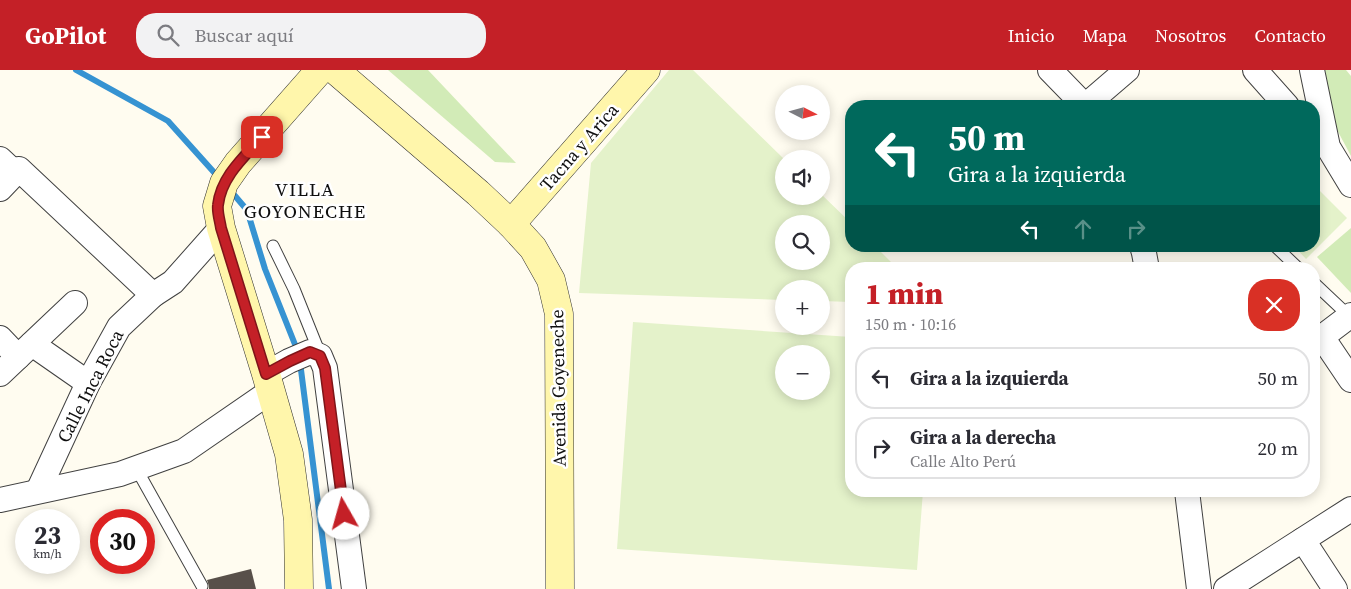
<!DOCTYPE html>
<html lang="es">
<head>
<meta charset="utf-8">
<style>
	body { margin:0; font-family:"Source Serif 4",serif; background:#f2f2f3; color:#2b2b33; height:100vh; display:flex; flex-direction:column; font-size:19px; white-space:nowrap }
	* { box-sizing:border-box; margin:0 }
	p { font-size:16px; color:#7c7c81 }
	.icon { flex:none; width:28px; height:28px; fill:none; stroke:currentColor; stroke-width:2; stroke-linecap:round; stroke-linejoin:round }
	.map { position:relative; flex:1; overflow:hidden }
	.drawer { position:absolute; left:845px; top:192px; width:475px; height:235px; display:flex; flex-direction:column; background:#fff; border-radius:20px; box-shadow:0 2px 12px #0003 }
	.drawer>* { flex:none }
	.banner { position:absolute; left:845px; top:30px; width:475px; height:152px; border-radius:20px; box-shadow:0 2px 12px #0003; background:#00695c; color:#fff; overflow:hidden }
	.needle { width:32px; rotate:96deg }
	.controls { position:absolute; left:775px; top:15px; display:grid; gap:10px }
	.controls a { display:grid; place-items:center; width:55px; height:55px; border-radius:50%; background:#fff; box-shadow:0 2px 12px #0003; font-size:25px }
	.speed { position:absolute; left:15px; top:439px; display:flex; gap:10px; font-size:25px; font-weight:700; text-align:center }
	.speed>* { display:grid; place-content:center; width:65px; height:65px; border-radius:50%; background:#fff; box-shadow:0 2px 12px #0003; line-height:1 }
	.speed small { font-size:12px; font-weight:400 }
	.speed .limit { border:8px solid #d22; background:#fff; color:#111 }
	.pin { position:absolute; display:grid; place-items:center; width:42px; height:42px; color:#fff; margin:-21px; border-radius:10px; box-shadow:0 2px 8px #0006 }
	.me { position:absolute; width:55px; margin:-28px; rotate:353deg; stroke-linejoin:round; filter:drop-shadow(0 0 4px #0008) }
	.turn { display:flex; align-items:center; gap:18px; height:105px; padding:0 20px; font-size:22px }
	.turn .icon { width:65px; height:65px; stroke-width:2.5 }
	.turn b { display:block; font-size:35px; line-height:42px }
	.lanes { display:flex; align-items:center; height:48px; padding:0 20px; background:#0003; justify-content:center; gap:25px; direction:ltr }
	.lanes .off { opacity:.35 }
	.round { display:grid; place-items:center; flex:none; width:52px; height:52px; border-radius:20px; background:#f2f2f3 }
	.summary { display:flex; align-items:center; justify-content:space-between; height:85px; padding:0 20px }
	h1 { font-size:30px; font-weight:800; line-height:38px; color:#c42027 }
	ul { padding:0; list-style:none }
	li { display:flex; align-items:center; gap:15px; height:62px; margin:0 10px 8px; padding:0 10px; border:2px solid #e1e1e2; border-radius:20px }
	li div { flex:1 }
	li b { display:block; font-size:19px }
	li em { font-style:normal }
	header { display:flex; align-items:center; gap:30px; box-sizing:border-box; height:70px; padding:0 25px; background:#c42027; color:#fff }
	header strong { font-size:24px }
	nav { display:flex; gap:28px; margin-inline-start:auto; font-size:18px }
	.search { width:350px; height:45px; background:#f2f2f3; display:flex; align-items:center; gap:12px; box-sizing:border-box; padding:0 18px; border-radius:20px; color:#7c7c81; font-size:19px }
	.map>svg:first-child { display:block }
	.green { fill:#d2ebb7 }
	.pitch { fill:#e4f2ca; fill-rule:evenodd }
	.lines { fill:none; stroke-linecap:round; stroke-linejoin:round }
	.stream { stroke:#3693d2; stroke-width:6 }
	.building { fill:#58504a }
	.lane-casing { stroke:#414141; stroke-width:13 }
	.street-casing { stroke:#414141; stroke-width:26 }
	.secondary-casing { stroke:#303030; stroke-width:29 }
	.lane { stroke:#fff; stroke-width:11 }
	.street { stroke:#fff; stroke-width:24 }
	.secondary { stroke:#fff6ab; stroke-width:28 }
	.route-casing { stroke:#7f1519; stroke-width:12 }
	.route { stroke:#c42027; stroke-width:9 }
	.labels { text-anchor:middle; dominant-baseline:central; stroke-width:5; stroke-linejoin:round; paint-order:stroke }
	.street-label { font-size:18px; fill:#0e0e0e; stroke:#fff }
	.neighbourhood-label { font-size:19px; letter-spacing:1px; fill:#0e0e0e; stroke:#fff }
</style>
</head>
<body>
<header>
<strong>GoPilot</strong>
<div class="search"><svg class="icon" aria-label="search" viewBox="0 0 24 24"><circle cx="10" cy="10" r="6"/><path d="M15 15l6 6"/></svg>Buscar aquí</div>
<nav><a>Inicio</a><a>Mapa</a><a>Nosotros</a><a>Contacto</a></nav>
</header>
<div class="map">
<svg width="1351" height="519" viewBox="0 0 1351 519">
	<rect width="100%" height="100%" fill="#fffcf0"/>
	<g class="green">
		<polygon points="388,0 428,0 516,93 495,92"/>
		<polygon points="1325,0 1346,0 1351,6 1351,86 1335,56"/>
		<polygon points="1351,158 1351,223 1317,187"/>
	</g>
	<g class="pitch">
		<path d="M 669,0 L 693,0 L 784,89 L 784,126 L 821,126 L 821,124 L 851,153 L 851,176 L 875,176 L 898,199 L 851,199 L 851,232 L 821,231 L 821,219 L 784,219 L 784,230 L 579,223 L 591,93 ZM 784,154 L 821,154 L 821,191 L 784,191 Z"/>
		<polygon points="1314,115 1347,148 1306,189 1294,176 1314,176"/>
		<path d="M 633,252 L 851,267 L 851,421 L 923,421 L 917,500 L 617,479 ZM 784,284 L 821,284 L 821,321 L 784,321 Z"/>
	</g>
	<g class="lines">
		<g class="stream">
			<polyline points="76,0 168,51 220,109"/>
			<polyline points="230,120 247,140 265,199 298,282"/>
			<polyline points="300,292 329,519"/>
		</g>
	</g>
	<polygon class="building" points="251,499 256,519 209,519 209,516 207,510"/>
	<g class="lines">
		<defs>
			<g id="lane">
				<polyline points="273,176 294,219 320,284"/>
				<polyline points="1275,176 1299,199"/>
				<polyline points="1314,213 1349,246"/>
				<polyline points="136,398 202,516"/>
			</g>
			<g id="street">
				<polyline points="1050,0 1085,36"/>
				<polyline points="1255,0 1287,36"/>
				<polyline points="1312,0 1328,77 1351,115"/>
				<polyline points="1085,36 1127,0"/>
				<polyline points="0,89 15,103"/>
				<polyline points="0,119 19,99 153,225"/>
				<polyline points="1142,176 1144,183 1147,199"/>
				<polyline points="1322,267 1351,310"/>
				<polyline points="0,268 18,287"/>
				<polyline points="1314,273 1351,245"/>
				<polyline points="32,274 88,313"/>
				<polyline points="0,304 75,233"/>
				<polyline points="266,304 289,291 310,282 320,286 325,298 354,519"/>
				<polyline points="38,421 88,313 119,257 153,225 173,212 221,158"/>
				<polyline points="1187,421 1199,519"/>
				<polyline points="0,430 120,404 184,381 271,321"/>
				<polyline points="1303,470 1335,519"/>
				<polyline points="1226,519 1351,439"/>
			</g>
			<g id="secondary">
				<polyline points="335,0 478,123 511,154 533,178 551,210 559,244 560,519"/>
				<polyline points="511,154 646,0"/>
				<polyline points="299,519 298,450 289,384 266,304 221,158 217,136 224,113 238,93 320,0"/>
			</g>
		</defs>
		<use href="#lane" class="lane-casing"/>
		<use href="#street" class="street-casing"/>
		<use href="#secondary" class="secondary-casing"/>
		<use href="#lane" class="lane"/>
		<use href="#street" class="street"/>
		<use href="#secondary" class="secondary"/>
	</g>
	<g class="lines">
		<defs>
			<path id="route" d="M 262,67 C 244,87 221,107 218,135 C 217,142 220,151 221,158 L 266,304 L 290,291 L 310,282 L 320,286 L 325,298 L 344,444"/>
		</defs>
		<use href="#route" class="route-casing"/>
		<use href="#route" class="route"/>
	</g>
	<g class="labels">
		<g class="street-label">
			<text transform="translate(579 77) rotate(-49)">Tacna y Arica</text>
			<text transform="translate(90 316) rotate(-63)">Calle Inca Roca</text>
			<text transform="translate(558 318) rotate(-91)">Avenida Goyeneche</text>
		</g>
		<g class="neighbourhood-label">
			<text x="305" y="119">VILLA<tspan x="305" dy="22">GOYONECHE</tspan></text>
		</g>
	</g>
</svg>
<div class="controls">
<a><svg class="needle" viewBox="-14 -14 28 28"><path d="M0-13l5 13h-10z" fill="#e53935"/><path d="M0 13l5-13h-10z" fill="#7c7c81"/></svg></a>
<a><svg class="icon" aria-label="sound" viewBox="0 0 24 24"><path d="M4 9h4l5-4v14l-5-4H4zM17 9q2 3 0 6"/></svg></a>
<a><svg class="icon" aria-label="search" viewBox="0 0 24 24"><circle cx="10" cy="10" r="6"/><path d="M15 15l6 6"/></svg></a>
<a>+</a>
<a>−</a>
</div>
<div class="speed"><div>23<small>km/h</small></div><div class="limit">30</div></div>
<div class="pin" style="left:262px;top:67px;background:#d93025"><svg class="icon" aria-label="arrive" viewBox="0 0 24 24"><path d="M6 21V4h12l-3 4 3 4H6"/></svg></div>
<svg class="me" style="left:344px;top:444px" viewBox="-20 -20 40 40"><circle r="19" fill="#fff"/><path d="M0-13L10 11 0 6-10 11z" fill="#c42027"/></svg>
<div class="banner">
<div class="turn"><svg class="icon" aria-label="left" viewBox="0 0 24 24"><path d="M17 20v-9H6M10 6l-5 5 5 5"/></svg><div><b>50 m</b>Gira a la izquierda</div></div>
<div class="lanes"><svg class="icon" aria-label="left" viewBox="0 0 24 24"><path d="M17 20v-9H6M10 6l-5 5 5 5"/></svg><svg class="icon off" aria-label="ahead" viewBox="0 0 24 24"><path d="M12 20V5M6 11l6-6 6 6"/></svg><svg class="icon off" aria-label="right" viewBox="0 0 24 24"><path d="M7 20v-9h11M14 6l5 5-5 5"/></svg></div>
</div>
<section class="drawer">
<div class="summary"><div><h1>1 min</h1><p>150 m · 10:16</p></div><a class="round" style="background:#d93025;color:#fff"><svg class="icon" aria-label="close" viewBox="0 0 24 24"><path d="M6 6l12 12M18 6L6 18"/></svg></a></div>
<ul>
<li><svg class="icon" aria-label="left" viewBox="0 0 24 24"><path d="M17 20v-9H6M10 6l-5 5 5 5"/></svg><div><b>Gira a la izquierda</b></div><em>50 m</em></li>
<li><svg class="icon" aria-label="right" viewBox="0 0 24 24"><path d="M7 20v-9h11M14 6l5 5-5 5"/></svg><div><b>Gira a la derecha</b><p>Calle Alto Perú</p></div><em>20 m</em></li>
</ul>
</section>
</div>
</body>
</html>
